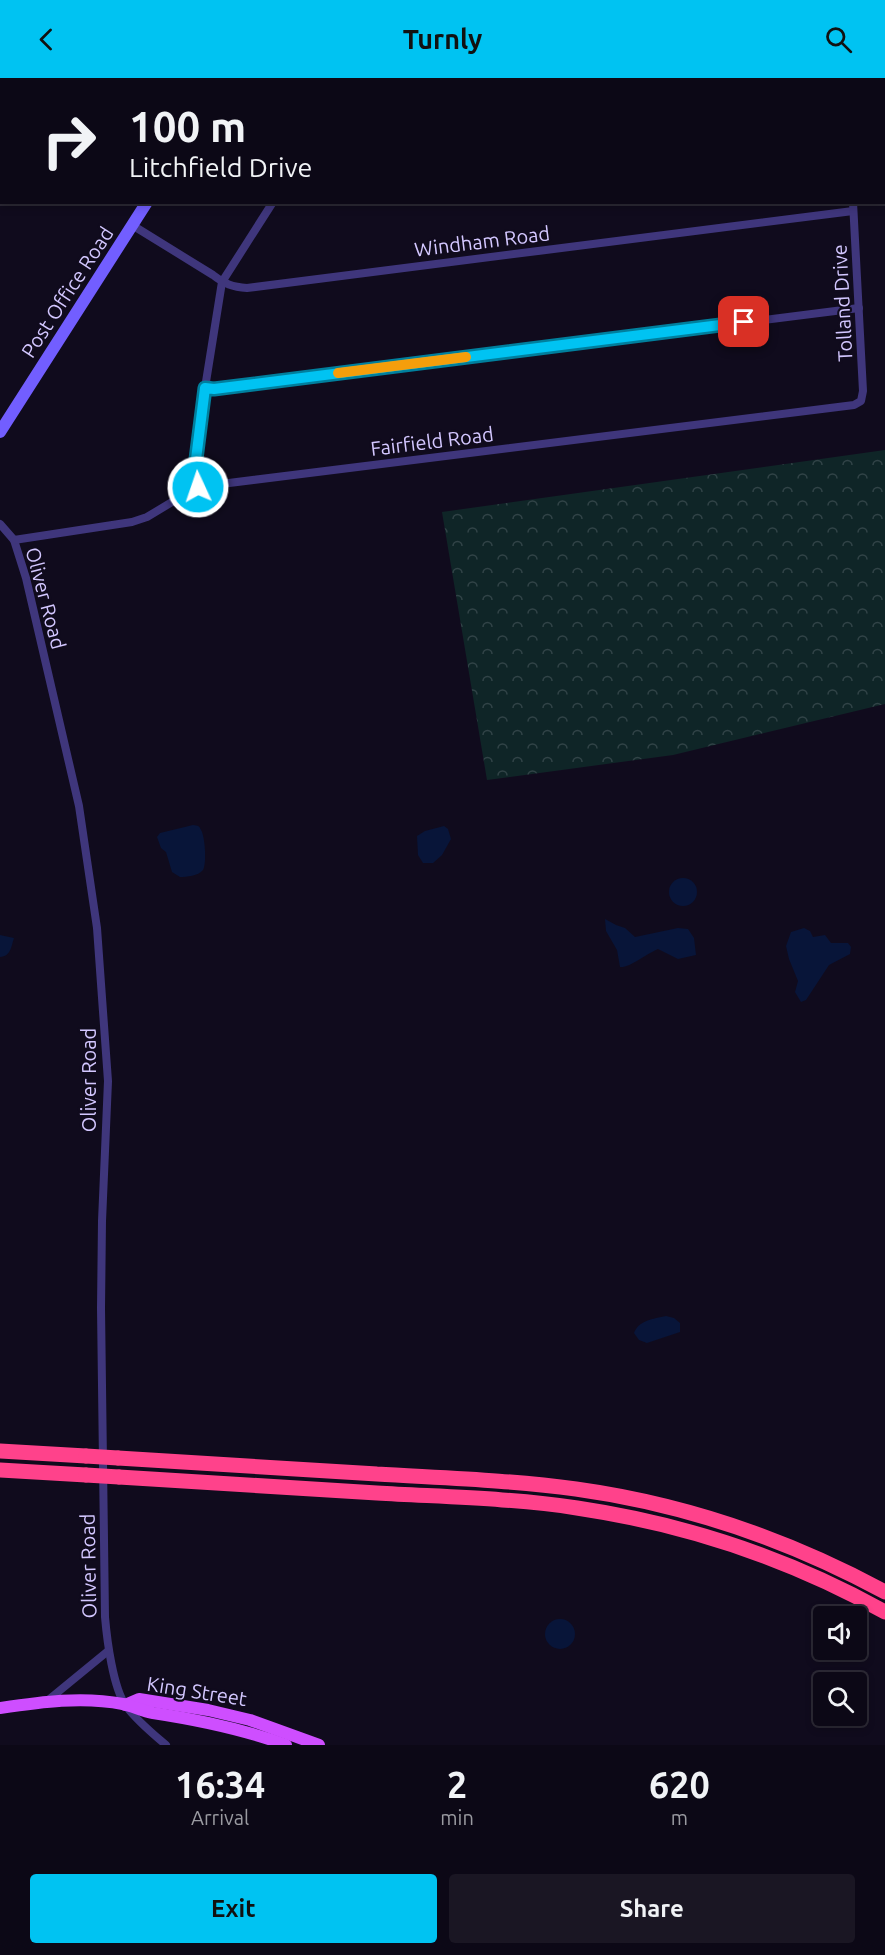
<!DOCTYPE html>
<html lang="en">
<head>
<meta charset="utf-8">
<style>
	body { margin:0; font-family:Ubuntu,sans-serif; background:#1a1623; color:#f1f3f6; height:100vh; display:flex; flex-direction:column; font-size:22px; white-space:nowrap }
	* { box-sizing:border-box; margin:0 }
	p { font-size:20px; color:#9a9aa1 }
	.icon { flex:none; width:33px; height:33px; fill:none; stroke:currentColor; stroke-width:2; stroke-linecap:round; stroke-linejoin:round }
	.map { position:relative; height:1667px; overflow:hidden }
	.details { display:flex; flex-direction:column; background:#0c0816; flex:1 }
	.details>* { flex:none }
	.hud { position:absolute; left:0px; top:0px; width:885px; height:126px; box-shadow:0 3px 9px #0003,0 0 0 2px #2c2935; background:#0c0816; color:#f1f3f6; overflow:hidden }
	.controls { position:absolute; left:813px; top:1528px; display:grid; gap:12px }
	.controls a { display:grid; place-items:center; width:54px; height:54px; border-radius:6px; background:#0c0816; box-shadow:0 3px 9px #0003,0 0 0 2px #2c2935; font-size:30px }
	.pin { position:absolute; display:grid; place-items:center; width:51px; height:51px; color:#fff; margin:-26px; border-radius:12px; box-shadow:0 3px 9px #0006 }
	.me { position:absolute; width:66px; margin:-33px; rotate:357deg; stroke-linejoin:round; filter:drop-shadow(0 0 4px #0008) }
	.turn { display:flex; align-items:center; gap:21px; height:126px; padding:0 30px; font-size:27px }
	.turn .icon { width:78px; height:78px; stroke-width:2.5 }
	.turn b { display:block; font-size:42px; line-height:51px }
	.eta { display:flex; justify-content:space-evenly; align-items:center; height:102px; text-align:center }
	.eta b { font-size:36px; font-weight:600; line-height:42px }
	.primary-button { display:flex; gap:12px; margin-top:auto; padding:12px 30px }
	.primary-button a { flex:1; height:69px; border-radius:6px; background:#00c3f2; color:#111; font-size:24px; font-weight:600; line-height:69px; text-align:center }
	.primary-button a+a { background:#1a1623; color:#f1f3f6 }
	header { display:flex; justify-content:space-between; align-items:center; height:78px; padding:0 30px; background:#00c3f2; color:#111; font-size:27px; font-weight:600 }
	.map>svg:first-child { display:block }
	.forest { fill:url(#forest-crowns) }
	.water { fill:#081539 }
	.lines { fill:none; stroke-linecap:round; stroke-linejoin:round }
	.street { stroke:#3f367c; stroke-width:8 }
	.secondary { stroke:#725eff; stroke-width:12 }
	.primary { stroke:#ce4eff; stroke-width:12 }
	.highway { stroke:#ff428b; stroke-width:15 }
	.highway-bridge { stroke:#ff428b; stroke-width:15 }
	.route-casing { stroke:#007f9d; stroke-width:15 }
	.route { stroke:#00c3f2; stroke-width:10 }
	.slow { stroke:#f59e0b; stroke-width:10 }
	.labels { text-anchor:middle; dominant-baseline:central; stroke-width:4.5; stroke-linejoin:round; paint-order:stroke }
	.street-label { font-size:20px; fill:#d3c7ff; stroke:#100b1d }
</style>
</head>
<body>
<header><svg class="icon" aria-label="back" viewBox="0 0 24 24"><path d="M15 5l-7 7 7 7"/></svg>Turnly<svg class="icon" aria-label="search" viewBox="0 0 24 24"><circle cx="10" cy="10" r="6"/><path d="M15 15l6 6"/></svg></header>
<div class="map">
<svg width="885" height="1667" viewBox="0 0 885 1667">
	<defs>
		<pattern id="forest-crowns" width="20" height="18" patternUnits="userSpaceOnUse" patternTransform="scale(1.5)"><rect width="20" height="18" fill="#0f2527"/><path d="M2 6a3 3 0 1 1 6 0M12 15a3 3 0 1 1 6 0" fill="none" stroke="#314347"/></pattern>
	</defs>
	<rect width="100%" height="100%" fill="#100b1d"/>
	<polygon class="forest" points="885,372 885,626 673,677 487,702 442,434"/>
	<g class="water">
		<path d="M 193,747 C 198,748 199,747 201,752 C 205,758 207,786 203,792 C 198,798 187,799 180,799 L 172,794 L 166,774 L 161,770 L 157,759 L 160,755 Z"/>
		<polygon points="444,748 448,751 451,761 442,777 433,785 423,785 418,777 417,758 425,753"/>
		<circle cx="683" cy="814" r="14"/>
		<path d="M 605,841 L 616,847 L 625,850 L 635,859 L 678,850 L 688,851 L 694,860 L 696,877 L 678,881 L 658,871 C 646,876 630,890 620,889 L 617,872 L 606,853 Z"/>
		<polygon points="804,850 810,853 813,859 825,857 831,865 848,865 851,869 850,876 829,887 806,922 801,924 795,914 798,903 789,881 786,868 791,854"/>
		<path d="M 0,857 L 14,860 C 11,869 11,878 0,879 Z"/>
		<path d="M 666,1238 L 674,1240 L 680,1245 L 680,1254 L 647,1265 L 639,1262 L 634,1255 C 639,1242 653,1241 666,1238 Z"/>
		<circle cx="560" cy="1556" r="15"/>
	</g>
	<g class="lines">
		<g class="street">
			<polyline points="842,0 842,2"/>
			<path d="M 132,147 L 213,197 C 224,206 233,209 247,210 L 853,133"/>
			<polyline points="205,310 214,311 859,230"/>
			<polyline points="197,409 194,397 205,310 222,204 273,124"/>
			<path d="M 0,446 L 14,462 L 26,500 L 79,728 L 97,850 L 108,1003 L 102,1143 L 101,1230 L 105,1539 C 107,1562 113,1610 126,1628 C 137,1643 152,1655 166,1667"/>
			<polyline points="14,462 132,444 147,439 197,409 854,327 861,323 863,313 853,124"/>
			<polyline points="47,1623 108,1573"/>
		</g>
		<g class="secondary">
			<polyline points="224,2 225,0"/>
			<polyline points="0,354 147,124"/>
		</g>
		<g class="primary">
			<polyline points="125,1627 139,1621 208,1632 250,1642 319,1667"/>
			<path d="M 0,1630 C 41,1624 82,1618 123,1626 C 133,1628 142,1633 153,1635 C 199,1642 243,1651 286,1667"/>
		</g>
		<g class="highway">
			<polyline points="0,1373 86,1378"/>
			<path d="M 118,1380 C 205,1386 291,1391 377,1396 C 443,1400 510,1402 576,1411 C 684,1426 789,1462 885,1514"/>
			<polyline points="0,1392 86,1397"/>
			<path d="M 119,1399 C 205,1404 291,1409 377,1415 C 444,1419 511,1420 577,1430 C 685,1446 790,1481 885,1534"/>
		</g>
		<g class="highway-bridge">
			<polyline points="86,1378 118,1380"/>
			<polyline points="86,1397 119,1399"/>
		</g>
	</g>
	<g class="lines">
		<defs>
			<polyline id="route" points="198,409 194,397 205,310 214,311 744,244"/>
		</defs>
		<use href="#route" class="route-casing"/>
		<use href="#route" class="route"/>
		<polyline class="slow" points="338,295 466,279"/>
	</g>
	<g class="labels">
		<g class="street-label">
			<text transform="translate(482 163) rotate(-7)">Windham Road</text>
			<text transform="translate(67 214) rotate(-57)">Post Office Road</text>
			<text transform="translate(842 225) rotate(-93)">Tolland Drive</text>
			<text transform="translate(432 363) rotate(-7)">Fairfield Road</text>
			<text transform="translate(46 520) rotate(75)">Oliver Road</text>
			<text transform="translate(88 1002) rotate(-90)">Oliver Road</text>
			<text transform="translate(88 1488) rotate(-91)">Oliver Road</text>
			<text transform="translate(197 1613) rotate(9)">King Street</text>
		</g>
	</g>
</svg>
<div class="controls">
<a><svg class="icon" aria-label="sound" viewBox="0 0 24 24"><path d="M4 9h4l5-4v14l-5-4H4zM17 9q2 3 0 6"/></svg></a>
<a><svg class="icon" aria-label="search" viewBox="0 0 24 24"><circle cx="10" cy="10" r="6"/><path d="M15 15l6 6"/></svg></a>
</div>
<div class="pin" style="left:744px;top:244px;background:#d93025"><svg class="icon" aria-label="arrive" viewBox="0 0 24 24"><path d="M6 21V4h12l-3 4 3 4H6"/></svg></div>
<svg class="me" style="left:198px;top:409px" viewBox="-20 -20 40 40"><circle r="17" fill="#00c3f2" stroke="#fff" stroke-width="3"/><path d="M0-11L8 9 0 5-8 9z" fill="#fff"/></svg>
<div class="hud">
<div class="turn"><svg class="icon" aria-label="right" viewBox="0 0 24 24"><path d="M7 20v-9h11M14 6l5 5-5 5"/></svg><div><b>100 m</b>Litchfield Drive</div></div>
</div>
</div>
<section class="details">
<div class="eta">
<div><b>16:34</b><p>Arrival</p></div>
<div><b>2</b><p>min</p></div>
<div><b>620</b><p>m</p></div>
</div>
<div class="primary-button"><a>Exit</a><a>Share</a></div>
</section>
</body>
</html>
